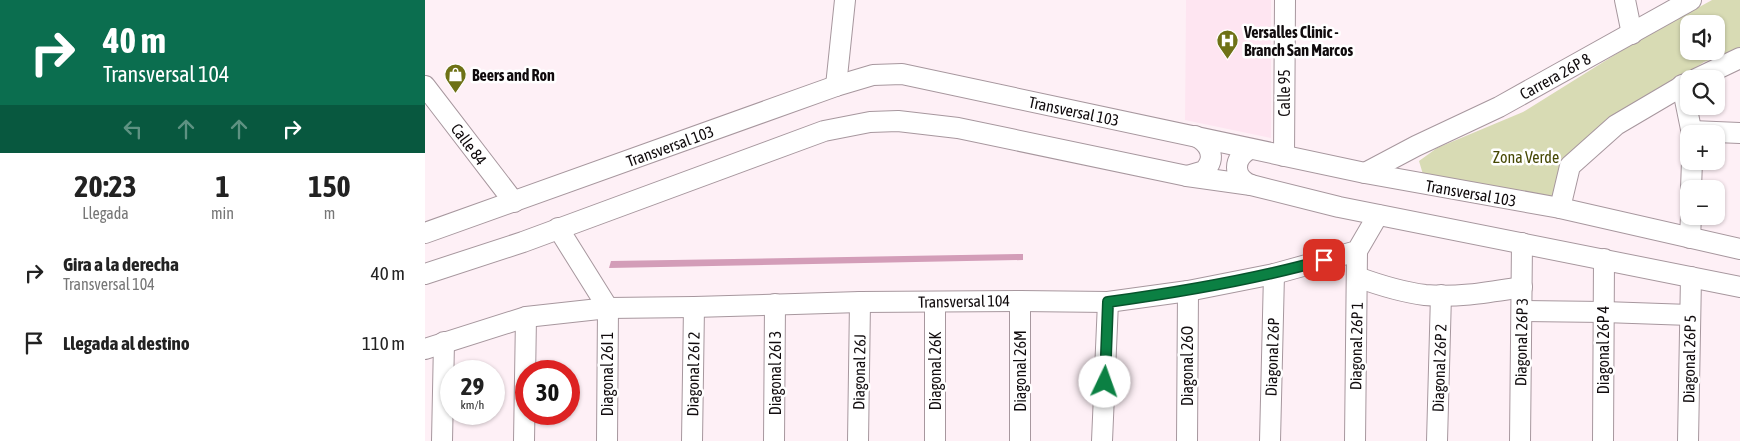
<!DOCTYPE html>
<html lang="es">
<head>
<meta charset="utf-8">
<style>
	body { margin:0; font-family:"Asap Condensed",sans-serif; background:#f2f2f2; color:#222; height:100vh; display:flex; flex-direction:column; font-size:19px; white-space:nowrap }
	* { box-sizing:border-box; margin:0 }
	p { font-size:16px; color:#767676 }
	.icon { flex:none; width:28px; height:28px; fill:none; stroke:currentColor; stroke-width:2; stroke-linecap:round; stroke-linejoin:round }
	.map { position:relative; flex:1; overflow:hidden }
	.drawer { display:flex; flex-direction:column; background:#fff; width:425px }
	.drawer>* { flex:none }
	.hud { background:#0b6e4f; color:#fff; overflow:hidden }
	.buttons { position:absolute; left:1255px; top:15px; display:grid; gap:10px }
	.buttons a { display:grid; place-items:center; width:45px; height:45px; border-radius:10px; background:#fff; box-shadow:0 1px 4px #0004; font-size:25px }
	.speed { position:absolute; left:15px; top:360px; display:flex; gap:10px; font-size:25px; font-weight:700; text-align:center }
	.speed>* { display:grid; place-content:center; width:65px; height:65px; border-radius:50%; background:#fff; box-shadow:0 1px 4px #0004; line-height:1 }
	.speed small { font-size:12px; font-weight:400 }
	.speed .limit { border:8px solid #d22; background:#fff; color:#111 }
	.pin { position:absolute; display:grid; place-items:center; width:42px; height:42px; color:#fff; margin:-21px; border-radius:10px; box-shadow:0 2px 8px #0006 }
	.me { position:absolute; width:55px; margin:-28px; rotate:3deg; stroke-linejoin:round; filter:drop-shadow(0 0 4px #0008) }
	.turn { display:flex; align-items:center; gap:18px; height:105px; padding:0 20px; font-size:22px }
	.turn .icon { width:65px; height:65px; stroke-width:2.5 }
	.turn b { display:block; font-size:35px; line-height:42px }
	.lanes { display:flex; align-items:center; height:48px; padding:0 20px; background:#0003; justify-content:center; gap:25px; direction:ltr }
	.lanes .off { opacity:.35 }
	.eta { display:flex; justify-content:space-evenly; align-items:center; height:85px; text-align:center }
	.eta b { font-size:30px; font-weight:700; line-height:35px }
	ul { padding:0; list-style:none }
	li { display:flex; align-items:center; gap:15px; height:70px; padding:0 20px }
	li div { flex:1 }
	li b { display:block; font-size:19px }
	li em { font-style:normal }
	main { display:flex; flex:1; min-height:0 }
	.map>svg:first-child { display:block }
	.built { fill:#fee5f1 }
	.green { fill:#d8dbb4; fill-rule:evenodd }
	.water { fill:#d39db8 }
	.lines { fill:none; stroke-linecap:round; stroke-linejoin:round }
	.minor-casing { stroke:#a7979e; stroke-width:22 }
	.minor { stroke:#fff; stroke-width:20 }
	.route-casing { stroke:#07532c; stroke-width:12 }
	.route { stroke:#0b8043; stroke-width:9 }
	.labels { text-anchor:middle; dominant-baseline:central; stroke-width:5; stroke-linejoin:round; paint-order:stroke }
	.poi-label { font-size:16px; font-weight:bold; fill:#100b0d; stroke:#fff; text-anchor:start }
	.street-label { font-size:16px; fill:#100b0d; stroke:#fff }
	.park-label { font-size:16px; fill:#464804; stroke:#fff }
</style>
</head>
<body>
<main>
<section class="drawer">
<div class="hud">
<div class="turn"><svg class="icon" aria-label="right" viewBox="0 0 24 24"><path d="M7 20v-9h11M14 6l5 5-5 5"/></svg><div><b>40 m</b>Transversal 104</div></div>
<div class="lanes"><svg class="icon off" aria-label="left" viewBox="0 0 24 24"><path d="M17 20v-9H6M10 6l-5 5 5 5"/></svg><svg class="icon off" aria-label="ahead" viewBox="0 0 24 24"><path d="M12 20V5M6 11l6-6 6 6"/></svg><svg class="icon off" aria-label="ahead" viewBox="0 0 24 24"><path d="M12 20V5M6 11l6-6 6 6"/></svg><svg class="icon" aria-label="right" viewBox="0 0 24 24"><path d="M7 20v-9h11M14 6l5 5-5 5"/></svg></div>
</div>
<div class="eta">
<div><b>20:23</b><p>Llegada</p></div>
<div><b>1</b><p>min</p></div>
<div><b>150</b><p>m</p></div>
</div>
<ul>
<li><svg class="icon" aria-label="right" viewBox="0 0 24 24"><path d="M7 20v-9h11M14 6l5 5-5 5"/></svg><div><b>Gira a la derecha</b><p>Transversal 104</p></div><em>40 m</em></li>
<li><svg class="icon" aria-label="arrive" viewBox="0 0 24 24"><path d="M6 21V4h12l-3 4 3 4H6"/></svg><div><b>Llegada al destino</b></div><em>110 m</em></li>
</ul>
</section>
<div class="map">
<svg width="1315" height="441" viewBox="0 0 1315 441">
	<rect width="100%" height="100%" fill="#fef0f6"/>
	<polygon class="built" points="761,0 846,0 846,138 760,120"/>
	<path class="green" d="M 1287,0 L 1315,0 L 1315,49 L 1279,62 L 1188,123 L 1143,165 L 1133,206 L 1000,181 L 994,161 L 1012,148 L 1098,112 L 1204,46 ZM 1264,24 L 1291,24 L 1291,51 L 1264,51 Z"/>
	<polygon class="water" points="598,254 598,260 184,268 186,261"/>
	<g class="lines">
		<defs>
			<g id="minor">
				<polyline points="1200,0 1207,34"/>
				<polyline points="1271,79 1315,58"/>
				<polyline points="1257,85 1267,134"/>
				<polyline points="0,86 89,202"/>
				<polyline points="411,86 420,0"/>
				<polyline points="1267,131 1315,133"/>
				<path d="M 825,149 C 808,158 807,177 826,185"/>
				<polyline points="859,156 860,0"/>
				<polyline points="940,173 991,146 1074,107 1266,0"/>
				<path d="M 762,176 L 779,171 C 792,158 785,143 770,136"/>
				<polyline points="1266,189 1267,161"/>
				<polyline points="1135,208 1145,166 1191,125 1264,82"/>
				<polyline points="133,228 183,308 182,441"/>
				<polyline points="0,233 411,86 448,75 477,74 940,173 1135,208 1315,249"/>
				<polyline points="1265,238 1266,216"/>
				<polyline points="0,274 98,242 399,131 445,122 473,121 533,128 762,176 826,185 914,207 1315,287"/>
				<path d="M 932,277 C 954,285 976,292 1000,295 C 1032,298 1065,292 1097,287"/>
				<polyline points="510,302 510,441"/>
				<polyline points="1097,311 1179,312 1265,315"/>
				<polyline points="0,349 101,317 183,308 269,307 435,302 595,301 683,302 763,291 849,274 932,251 953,215"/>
				<polyline points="17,441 19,342"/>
				<polyline points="99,441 101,317"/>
				<polyline points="267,441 269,307"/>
				<polyline points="349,441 350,304"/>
				<polyline points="433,441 435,302"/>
				<polyline points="595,441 595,301"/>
				<polyline points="677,441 683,302"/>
				<polyline points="762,441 763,291"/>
				<polyline points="845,441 849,274"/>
				<polyline points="930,441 932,251"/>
				<polyline points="1012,441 1016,295"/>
				<polyline points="1095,441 1097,243"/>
				<polyline points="1178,441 1179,259"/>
				<polyline points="1263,441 1266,277"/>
			</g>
		</defs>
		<use href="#minor" class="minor-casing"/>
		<use href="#minor" class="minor"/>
	</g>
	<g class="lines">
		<defs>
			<path id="route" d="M 680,382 L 683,302 C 756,292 828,280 899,260"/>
		</defs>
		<use href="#route" class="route-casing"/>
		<use href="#route" class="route"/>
	</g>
	<defs>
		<symbol id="hospital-pin" viewBox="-11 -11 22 30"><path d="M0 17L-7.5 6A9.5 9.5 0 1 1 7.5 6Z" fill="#6e7116" stroke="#fff"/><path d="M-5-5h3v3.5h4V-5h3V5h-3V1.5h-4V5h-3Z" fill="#fff"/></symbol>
		<symbol id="shop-pin" viewBox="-11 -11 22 30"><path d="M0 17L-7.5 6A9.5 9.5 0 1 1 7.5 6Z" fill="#6e7116" stroke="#fff"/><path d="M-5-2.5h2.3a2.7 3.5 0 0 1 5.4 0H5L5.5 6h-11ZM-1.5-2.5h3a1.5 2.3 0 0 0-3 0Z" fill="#fff"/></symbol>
	</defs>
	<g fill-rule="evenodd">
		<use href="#hospital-pin" x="790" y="28" width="25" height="34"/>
		<use href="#shop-pin" x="18" y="62" width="25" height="34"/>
	</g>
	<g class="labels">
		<g class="poi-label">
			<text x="819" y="32">Versalles Clinic -<tspan x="819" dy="18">Branch San Marcos</tspan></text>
			<text x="47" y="75">Beers and Ron</text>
		</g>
		<g class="street-label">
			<text transform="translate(1130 76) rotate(-29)">Carrera 26P 8</text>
			<text transform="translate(859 93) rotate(-90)">Calle 95</text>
			<text transform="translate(649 111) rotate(12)">Transversal 103</text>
			<text transform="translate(44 144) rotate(53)">Calle 84</text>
			<text transform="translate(245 146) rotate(-20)">Transversal 103</text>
			<text transform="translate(1046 193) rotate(10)">Transversal 103</text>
			<text transform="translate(539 301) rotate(-1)">Transversal 104</text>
			<text transform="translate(1096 342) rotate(-89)">Diagonal 26P 3</text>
			<text transform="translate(931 346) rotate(-89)">Diagonal 26P 1</text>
			<text transform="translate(1178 350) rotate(-90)">Diagonal 26P 4</text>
			<text transform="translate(847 357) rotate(-88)">Diagonal 26P</text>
			<text transform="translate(1264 359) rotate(-89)">Diagonal 26P 5</text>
			<text transform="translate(762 366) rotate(-90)">Diagonal 26O</text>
			<text transform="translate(1014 368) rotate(-88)">Diagonal 26P 2</text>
			<text transform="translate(510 371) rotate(-90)">Diagonal 26K</text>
			<text transform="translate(595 371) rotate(-90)">Diagonal 26M</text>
			<text transform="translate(434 372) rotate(-89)">Diagonal 26J</text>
			<text transform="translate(350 373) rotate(-90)">Diagonal 26I 3</text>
			<text transform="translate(182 374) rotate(-90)">Diagonal 26I 1</text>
			<text transform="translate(268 374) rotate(-89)">Diagonal 26I 2</text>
		</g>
		<g class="park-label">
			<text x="1101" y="157">Zona Verde</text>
		</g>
	</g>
</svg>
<div class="buttons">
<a><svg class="icon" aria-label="sound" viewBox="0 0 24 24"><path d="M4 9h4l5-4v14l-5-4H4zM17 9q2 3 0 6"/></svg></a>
<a><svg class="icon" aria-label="search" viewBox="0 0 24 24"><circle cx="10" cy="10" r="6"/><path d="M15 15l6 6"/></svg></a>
<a>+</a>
<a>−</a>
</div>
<div class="speed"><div>29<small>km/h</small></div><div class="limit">30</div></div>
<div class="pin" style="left:899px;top:260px;background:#d93025"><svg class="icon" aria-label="arrive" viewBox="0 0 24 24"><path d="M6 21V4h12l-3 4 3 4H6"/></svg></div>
<svg class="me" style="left:680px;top:382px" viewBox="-20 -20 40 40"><circle r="19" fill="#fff"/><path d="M0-13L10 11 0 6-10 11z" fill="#0b8043"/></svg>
</div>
</main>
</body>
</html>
